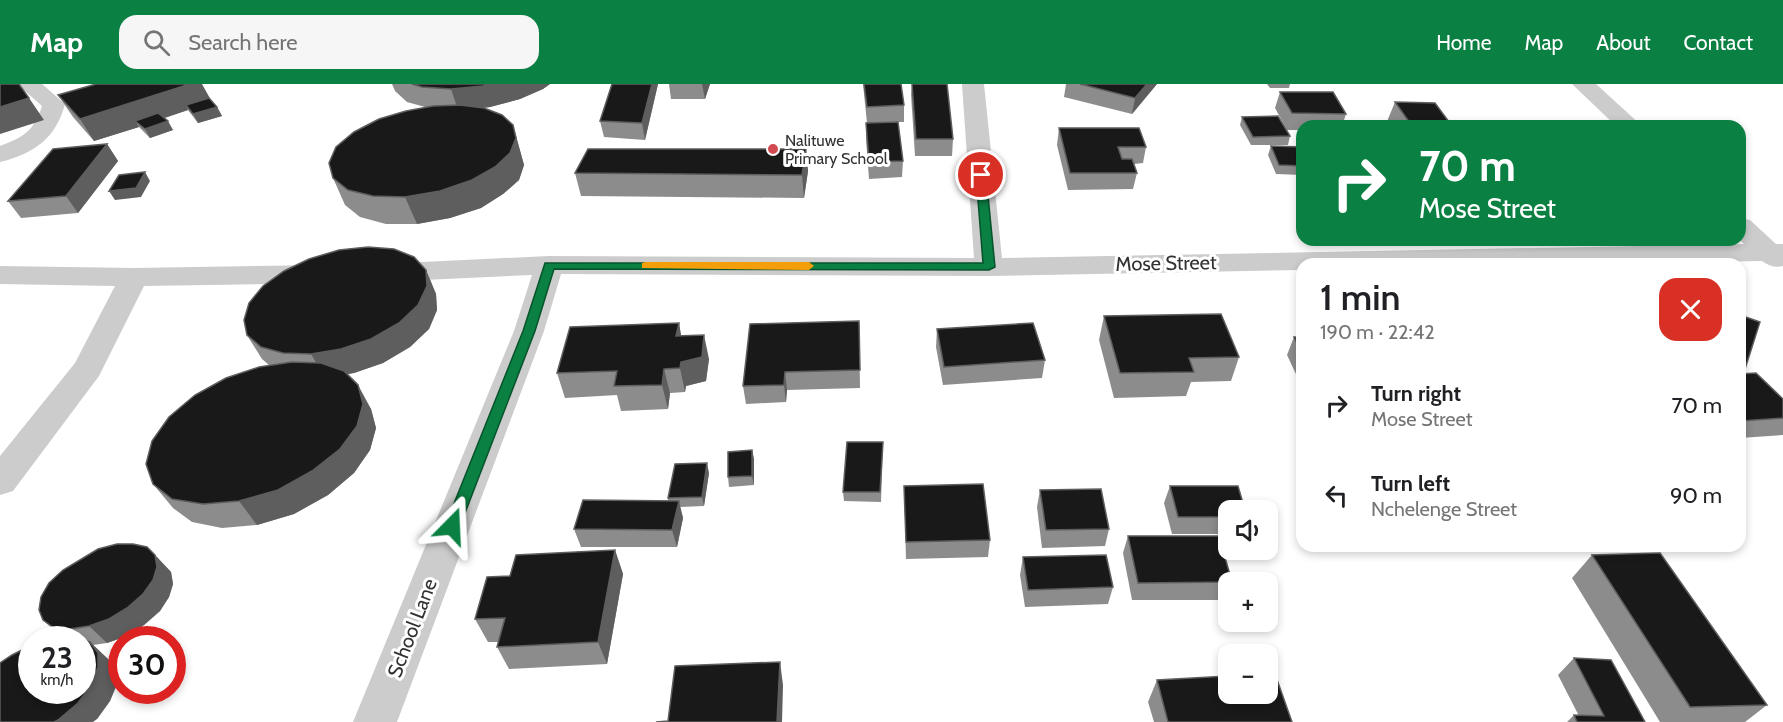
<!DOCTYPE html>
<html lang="en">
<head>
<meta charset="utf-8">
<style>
	body { margin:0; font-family:Cabin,sans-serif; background:#f6f6f6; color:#202124; height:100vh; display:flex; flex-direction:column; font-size:22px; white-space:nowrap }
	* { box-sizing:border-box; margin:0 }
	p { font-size:20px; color:#757577 }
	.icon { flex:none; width:33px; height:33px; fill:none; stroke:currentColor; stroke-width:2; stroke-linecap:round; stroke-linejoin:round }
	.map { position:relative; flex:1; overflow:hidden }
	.side { position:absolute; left:1296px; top:174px; width:450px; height:294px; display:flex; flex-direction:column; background:#fff; border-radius:18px; box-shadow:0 3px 9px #0003 }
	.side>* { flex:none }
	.top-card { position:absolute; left:1296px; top:36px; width:450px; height:126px; border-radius:18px; box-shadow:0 3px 9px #0003; background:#0b8043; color:#fff; overflow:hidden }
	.tools { position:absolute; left:1218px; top:416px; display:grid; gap:12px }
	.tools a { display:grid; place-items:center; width:60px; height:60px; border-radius:12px; background:#fff; box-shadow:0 3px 9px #0003; font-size:30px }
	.speed { position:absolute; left:18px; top:542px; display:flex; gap:12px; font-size:30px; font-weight:700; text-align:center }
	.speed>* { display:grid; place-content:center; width:78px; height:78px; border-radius:50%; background:#fff; box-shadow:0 3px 9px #0003; line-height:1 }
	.speed small { font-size:15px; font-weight:400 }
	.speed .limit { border:9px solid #d22; background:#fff; color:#111 }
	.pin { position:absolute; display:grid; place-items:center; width:51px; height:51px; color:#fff; margin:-26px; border:3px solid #fff; border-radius:50%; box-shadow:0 2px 6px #0007 }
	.me { position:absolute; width:66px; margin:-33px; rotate:21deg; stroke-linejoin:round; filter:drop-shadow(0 0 4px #0008) }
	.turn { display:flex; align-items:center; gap:21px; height:126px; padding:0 24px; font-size:27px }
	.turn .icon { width:78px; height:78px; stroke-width:2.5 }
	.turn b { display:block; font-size:42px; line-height:51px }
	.round { display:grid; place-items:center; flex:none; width:63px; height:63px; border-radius:18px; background:#f6f6f6 }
	.overview { display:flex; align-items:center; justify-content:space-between; height:102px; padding:0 24px }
	h1 { font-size:36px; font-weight:600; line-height:45px }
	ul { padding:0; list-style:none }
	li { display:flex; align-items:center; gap:18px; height:90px; padding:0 24px }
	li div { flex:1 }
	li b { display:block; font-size:22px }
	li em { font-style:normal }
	header { display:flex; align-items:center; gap:36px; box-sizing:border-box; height:84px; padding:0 30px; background:#0b8043; color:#fff }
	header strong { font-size:28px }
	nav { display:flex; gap:33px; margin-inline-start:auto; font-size:21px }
	.search { width:420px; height:54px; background:#f6f6f6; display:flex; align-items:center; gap:15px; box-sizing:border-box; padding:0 21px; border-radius:18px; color:#757577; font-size:22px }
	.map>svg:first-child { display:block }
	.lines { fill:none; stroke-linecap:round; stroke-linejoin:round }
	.minor { fill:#ccc; fill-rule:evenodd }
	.wall { fill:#8c8c8c }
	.shaded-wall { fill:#5e5e5e }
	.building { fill:#191919; stroke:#5e5e5e; stroke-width:1.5 }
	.route { fill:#0b8043; stroke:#07532c; stroke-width:1.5 }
	.slow { fill:#f59e0b }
	.poi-dot { fill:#d24a52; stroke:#fff; stroke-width:2 }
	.labels { text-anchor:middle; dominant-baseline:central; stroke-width:6; stroke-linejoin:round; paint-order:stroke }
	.far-poi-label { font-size:16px; fill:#323232; stroke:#fff; text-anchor:start }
	.street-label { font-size:20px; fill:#323232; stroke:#fff }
</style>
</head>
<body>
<header>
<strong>Map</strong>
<div class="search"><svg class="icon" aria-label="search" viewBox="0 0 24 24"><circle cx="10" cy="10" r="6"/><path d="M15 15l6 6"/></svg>Search here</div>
<nav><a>Home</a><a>Map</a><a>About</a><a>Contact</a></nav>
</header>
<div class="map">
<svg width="1783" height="638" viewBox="0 0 1783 638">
	<rect width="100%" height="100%" fill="#fff"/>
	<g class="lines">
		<g class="minor">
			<path d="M 17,0 L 42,0 L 65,20 C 56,54 34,70 0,78 L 0,62 C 24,53 34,47 42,22 Z"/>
			<path d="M 962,0 L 984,0 L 1002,174 L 1744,160 L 1740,156 L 1740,134 L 1750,136 L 1776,160 L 1783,160 L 1783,182 C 1775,184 1769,182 1762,177 L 1593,180 L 1302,180 L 1302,186 L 989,192 L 561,190 L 544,247 L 397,638 L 353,638 L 514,247 L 532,191 L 381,198 L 371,195 L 367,189 L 371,183 L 381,180 L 549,172 L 974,174 Z"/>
			<polygon points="1572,0 1596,0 1642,42 1616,42"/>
			<polygon points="324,181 334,184 338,190 334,196 324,199 144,202 99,292 13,407 0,411 0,372 75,279 115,202 0,200 0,182 134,184"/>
		</g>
	</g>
	<g class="wall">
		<polygon points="392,0 550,0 543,5 520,15 490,23 484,24 513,41 524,81 519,96 503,110 481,124 450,134 417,140 386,140 360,133 345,121 333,94 425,23 407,18 395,7"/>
		<polygon points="612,0 658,0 645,56 604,53 600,37"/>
		<polygon points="669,0 710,0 705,15 671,15"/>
		<polygon points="863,0 901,0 904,21 904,38 894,38 903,77 902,93 869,95 866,55 866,39 867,39"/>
		<polygon points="912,0 953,55 952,72 915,72 911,10"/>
		<polygon points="1066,0 1157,0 1132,30 1064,13"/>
		<polygon points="1267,0 1290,0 1289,4 1270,4"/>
		<polygon points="1280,8 1346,30 1342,42 1302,42 1302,46 1287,46 1275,24"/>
		<polygon points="58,11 209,14 217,23 222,32 198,39 188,26 164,34 173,46 150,54 139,43 94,57 73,33"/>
		<polygon points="1395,18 1452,42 1387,42 1386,40"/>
		<polygon points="1242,33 1290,52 1288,61 1251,61 1240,41"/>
		<polygon points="1059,44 1146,63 1143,79 1134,80 1137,89 1133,105 1068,106 1057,61"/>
		<polygon points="107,60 118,77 78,129 21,134 8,117"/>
		<polygon points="1271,62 1302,63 1302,91 1276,90 1268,71"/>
		<polygon points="806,65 808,87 804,114 581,112 575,89"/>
		<polygon points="426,186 436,210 437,226 429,245 410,263 383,279 354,289 347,290 371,325 376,344 370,366 354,389 328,411 294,430 257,441 222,444 192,438 173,424 153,400 269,281 262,275 247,251"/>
		<polygon points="1740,231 1745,285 1741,290 1783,315 1783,351 1740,354"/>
		<polygon points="1104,232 1239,273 1231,297 1191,298 1186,312 1114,314 1099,256"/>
		<polygon points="859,237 860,304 787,306 786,318 746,320 743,302"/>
		<polygon points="679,239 681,252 709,275 706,297 686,302 685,308 670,309 668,325 621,327 617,311 565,314 557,289"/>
		<polygon points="937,245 1045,276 1042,294 943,301 936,263"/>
		<polygon points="1294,253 1302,253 1302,303 1287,271"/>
		<polygon points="883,358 881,418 844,417 843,408"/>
		<polygon points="752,366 754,375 754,401 729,403 728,393"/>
		<polygon points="709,389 704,422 680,423 683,434 677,463 581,463 574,445 668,417 668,414"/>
		<polygon points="904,402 990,456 988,473 906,475"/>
		<polygon points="1170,402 1228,426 1228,450 1172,450 1164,419"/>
		<polygon points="1040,406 1109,445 1105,462 1042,464 1037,423"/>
		<polygon points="1128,452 1228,498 1228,506 1224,516 1132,516 1123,469"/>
		<polygon points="615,466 623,490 607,580 509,585 497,563 499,558 488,558 475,535 510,492"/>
		<polygon points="155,471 171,488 173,500 169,513 160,527 144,541 127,552 107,559 93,561 108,575 116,585 117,600 110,617 97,635 82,606 82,555 52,555 63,554 43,536"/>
		<polygon points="1592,471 1767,621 1745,638 1660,638 1572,494"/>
		<polygon points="1023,473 1113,503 1108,520 1025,523 1020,491"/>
		<polygon points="1574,574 1645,638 1567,638 1574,631 1579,632 1558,591"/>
		<polygon points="1157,596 1292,638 1154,638 1148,618"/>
	</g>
	<g class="shaded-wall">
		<polygon points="190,0 202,0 212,18 186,21 188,26 141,42 135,37 139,43 94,57 80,35"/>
		<polygon points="489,0 550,0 543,5 520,15 490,23 458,26 451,5"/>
		<polygon points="652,0 658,0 645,56 642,39"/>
		<polygon points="702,0 710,0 705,15"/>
		<polygon points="1147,0 1157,0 1132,30 1135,14"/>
		<polygon points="29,14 44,36 0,50 0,23"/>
		<polygon points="217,23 222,32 198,39 193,30"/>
		<polygon points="168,37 173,46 150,54 145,45"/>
		<polygon points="513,41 524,81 519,96 503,110 481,124 450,134 417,140 405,113"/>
		<polygon points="107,60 118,77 78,129 66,112"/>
		<polygon points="806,65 808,87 804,114 802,91"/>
		<polygon points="145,88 150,97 141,113 115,116 109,107"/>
		<polygon points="426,186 436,210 437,226 429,245 410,263 383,279 354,289 325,294 311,270"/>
		<polygon points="679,239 683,263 676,252"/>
		<polygon points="704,251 709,275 706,297 686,302 685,308 680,284 681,278"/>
		<polygon points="664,285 670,309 668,325 662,301"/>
		<polygon points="785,288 787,306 786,318 784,301"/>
		<polygon points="358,301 371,325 376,344 370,366 354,389 328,411 294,430 257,441 239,417"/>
		<polygon points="752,366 754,375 754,401 752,392"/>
		<polygon points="707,379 709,389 704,422 702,413"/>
		<polygon points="679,417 683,434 677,463 672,446"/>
		<polygon points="615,466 623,490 607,580 598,558"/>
		<polygon points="155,471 171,488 173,500 169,513 160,527 144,541 127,552 107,559 89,542"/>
		<polygon points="90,558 108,575 116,585 117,600 110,617 97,635 93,638 54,638"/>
		<polygon points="780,578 783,601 782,638 777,638"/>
	</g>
	<g class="building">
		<polygon points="0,0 19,0 29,14 0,23"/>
		<polygon points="96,0 190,0 80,35 58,11"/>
		<polygon points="412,0 489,0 483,2 451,5 422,3"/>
		<polygon points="612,0 652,0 642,39 600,37"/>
		<polygon points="864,0 901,0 904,21 867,23"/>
		<polygon points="912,0 947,0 953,55 916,55"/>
		<polygon points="1080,0 1147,0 1135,14"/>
		<polygon points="1280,8 1333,8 1346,30 1292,29"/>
		<polygon points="209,14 217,23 193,30 186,21"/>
		<polygon points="1395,18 1435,19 1452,42 1412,42"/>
		<polygon points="460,21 484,24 502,31 513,41 516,54 510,69 495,83 472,96 440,107 405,113 373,112 348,106 333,94 329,79 336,63 354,48 379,35 406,27 433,22"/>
		<polygon points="158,29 168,37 145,45 135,37"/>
		<polygon points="1278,32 1290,52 1253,53 1242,33"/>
		<polygon points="898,38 903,77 869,78 866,39"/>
		<polygon points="1059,44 1139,44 1146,63 1118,63 1122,75 1132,75 1137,89 1070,89"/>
		<polygon points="107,60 66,112 8,117 53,65"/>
		<polygon points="1271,62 1302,63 1302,82 1279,81"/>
		<polygon points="588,65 806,65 802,91 575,89"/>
		<polygon points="145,88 136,104 109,107 119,91"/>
		<polygon points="368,163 394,165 414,173 426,186 427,202 418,221 399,239 371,255 341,265 311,270 283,269 261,263 247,251 244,236 249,219 263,202 284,187 309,175 339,166"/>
		<polygon points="1221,230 1239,273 1189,274 1194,288 1120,289 1104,232"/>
		<polygon points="1740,231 1760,238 1745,285 1740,283"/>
		<polygon points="859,237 860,286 785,288 784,301 743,302 750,240"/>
		<polygon points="679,239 676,252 704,251 702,273 681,278 680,284 664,285 662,301 614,302 617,287 557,289 570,243"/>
		<polygon points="1033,239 1045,276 944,283 937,245"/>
		<polygon points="1294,253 1302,253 1302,270"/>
		<polygon points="292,278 321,279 344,287 358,301 363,320 357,342 340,365 312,387 278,406 239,417 203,420 172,415 153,400 146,380 152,357 169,333 195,311 226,294 259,283"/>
		<polygon points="1756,289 1783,315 1783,334 1740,337 1740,290"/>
		<polygon points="847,358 883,358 880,408 843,408"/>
		<polygon points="752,366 752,392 728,393 728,368"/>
		<polygon points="707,379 702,413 668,414 675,380"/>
		<polygon points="983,400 990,456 906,458 904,402"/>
		<polygon points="1170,402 1238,402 1245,426 1228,426 1228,433 1178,433"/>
		<polygon points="1101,405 1109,445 1046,446 1040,406"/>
		<polygon points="583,416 679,417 672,446 574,445"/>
		<polygon points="1128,452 1219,452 1232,498 1138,499"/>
		<polygon points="117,460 133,460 147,463 155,471 157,483 153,496 143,510 127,524 109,535 89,542 70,545 54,544 43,536 39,526 41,513 49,499 63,486 98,465"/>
		<polygon points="615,466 598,558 497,563 505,534 475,535 487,493 510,492 516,471"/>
		<polygon points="1660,469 1767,621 1690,623 1592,471"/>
		<polygon points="1106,471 1113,503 1028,506 1023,473"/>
		<polygon points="75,553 80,555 52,555 56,554"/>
		<polygon points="82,556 90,558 98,569 98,583 91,601 78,619 58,636 54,638 0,638 0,579 12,571 32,561 32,606 82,606"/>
		<polygon points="1574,574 1611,576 1645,638 1577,638 1574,631 1604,632"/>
		<polygon points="780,578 777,638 656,638 668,637 675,582"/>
		<polygon points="1268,590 1275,590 1292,638 1168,638 1157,596 1228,592 1228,609 1268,609"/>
	</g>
	<polygon class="route" points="981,88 986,91 995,183 989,186 554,185 535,247 460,442 458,447 447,447 445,442 523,247 545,179 983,179 976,91"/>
	<polygon class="slow" points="646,178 809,178 814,182 809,186 642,184 642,179"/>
	<circle class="poi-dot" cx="773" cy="65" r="6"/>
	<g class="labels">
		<g class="far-poi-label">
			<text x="785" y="56">Nalituwe<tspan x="785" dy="18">Primary School</tspan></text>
		</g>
		<g class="street-label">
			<text transform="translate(1166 179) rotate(-1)">Mose Street</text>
			<text transform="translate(412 544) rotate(-69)">School Lane</text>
		</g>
	</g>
</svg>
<div class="tools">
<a><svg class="icon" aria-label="sound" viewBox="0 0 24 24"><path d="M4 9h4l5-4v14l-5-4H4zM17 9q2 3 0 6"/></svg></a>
<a>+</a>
<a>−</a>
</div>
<div class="speed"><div>23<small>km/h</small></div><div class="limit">30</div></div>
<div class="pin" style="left:981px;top:91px;background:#d93025"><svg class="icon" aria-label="arrive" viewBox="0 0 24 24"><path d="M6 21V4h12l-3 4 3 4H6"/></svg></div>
<svg class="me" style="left:452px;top:442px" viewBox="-20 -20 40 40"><path d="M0-17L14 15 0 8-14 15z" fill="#0b8043" stroke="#fff" stroke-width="4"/></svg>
<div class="top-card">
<div class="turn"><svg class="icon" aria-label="right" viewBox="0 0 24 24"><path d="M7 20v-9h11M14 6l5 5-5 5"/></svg><div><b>70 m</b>Mose Street</div></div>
</div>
<section class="side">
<div class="overview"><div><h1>1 min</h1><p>190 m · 22:42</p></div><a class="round" style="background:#d93025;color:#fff"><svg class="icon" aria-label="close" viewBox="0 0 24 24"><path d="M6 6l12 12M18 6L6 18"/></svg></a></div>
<ul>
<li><svg class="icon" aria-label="right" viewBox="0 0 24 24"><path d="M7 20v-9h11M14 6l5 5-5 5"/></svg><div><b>Turn right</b><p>Mose Street</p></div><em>70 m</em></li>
<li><svg class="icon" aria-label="left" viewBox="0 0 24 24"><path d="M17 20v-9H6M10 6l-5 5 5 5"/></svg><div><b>Turn left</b><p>Nchelenge Street</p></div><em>90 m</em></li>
</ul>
</section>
</div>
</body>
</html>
